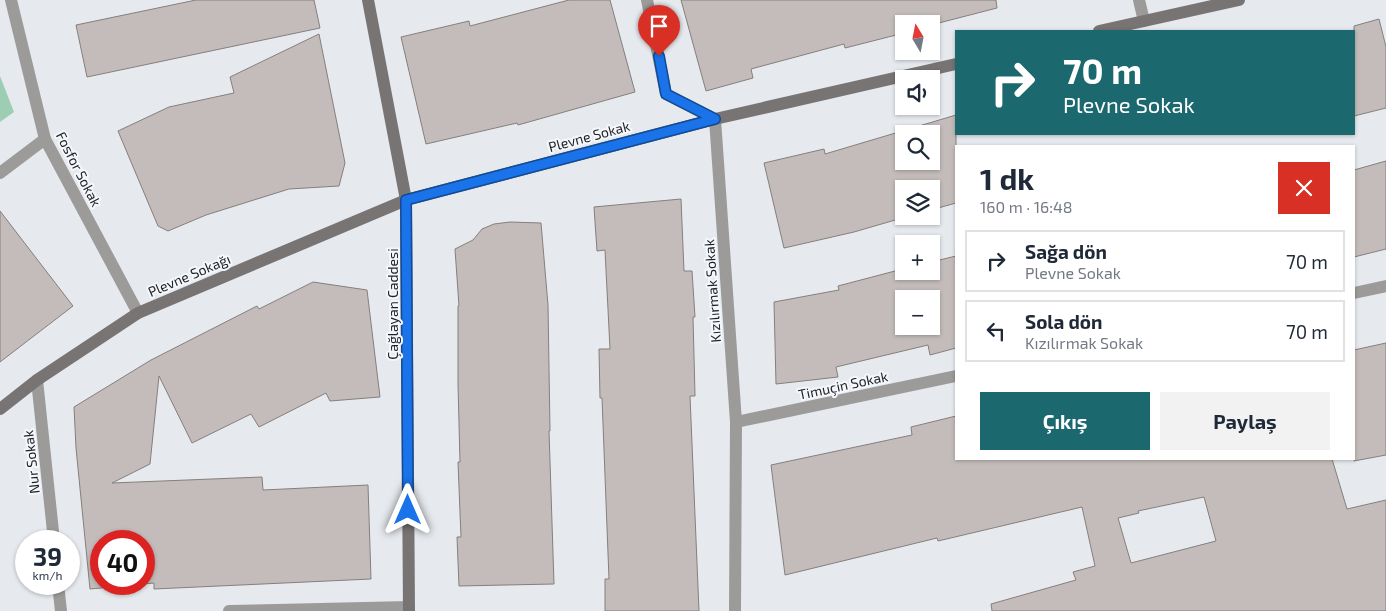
<!DOCTYPE html>
<html lang="tr">
<head>
<meta charset="utf-8">
<style>
	body { margin:0; font-family:"Exo 2",sans-serif; background:#f2f2f3; color:#1f2937; height:100vh; display:flex; flex-direction:column; font-size:19px; white-space:nowrap }
	* { box-sizing:border-box; margin:0 }
	p { font-size:16px; color:#747a83 }
	.icon { flex:none; width:28px; height:28px; fill:none; stroke:currentColor; stroke-width:2; stroke-linecap:round; stroke-linejoin:round }
	.map { position:relative; flex:1; overflow:hidden }
	.panel { position:absolute; left:955px; top:145px; width:400px; height:315px; display:flex; flex-direction:column; background:#fff; border-radius:0px; box-shadow:0 1px 4px #0004 }
	.panel>* { flex:none }
	.guide { position:absolute; left:955px; top:30px; width:400px; height:105px; border-radius:0px; box-shadow:0 1px 4px #0004; background:#1b686f; color:#fff; overflow:hidden }
	.needle { width:32px; rotate:350deg }
	.fabs { position:absolute; left:895px; top:15px; display:grid; gap:10px }
	.fabs a { display:grid; place-items:center; width:45px; height:45px; border-radius:0px; background:#fff; box-shadow:0 1px 4px #0004; font-size:25px }
	.speed { position:absolute; left:15px; top:530px; display:flex; gap:10px; font-size:25px; font-weight:700; text-align:center }
	.speed>* { display:grid; place-content:center; width:65px; height:65px; border-radius:50%; background:#fff; box-shadow:0 1px 4px #0004; line-height:1 }
	.speed small { font-size:12px; font-weight:400 }
	.speed .limit { border:8px solid #d22; background:#fff; color:#111 }
	.pin { position:absolute; display:grid; place-items:center; width:42px; height:42px; color:#fff; margin:-51px -21px; border-radius:50% 50% 50% 0; rotate:-45deg; box-shadow:0 0 5px #0007 }
	.pin .icon { rotate:45deg }
	.me { position:absolute; width:55px; margin:-28px; rotate:0deg; stroke-linejoin:round; filter:drop-shadow(0 0 4px #0008) }
	.turn { display:flex; align-items:center; gap:18px; height:105px; padding:0 25px; font-size:22px }
	.turn .icon { width:65px; height:65px; stroke-width:2.5 }
	.turn b { display:block; font-size:35px; line-height:42px }
	.round { display:grid; place-items:center; flex:none; width:52px; height:52px; border-radius:0px; background:#f2f2f3 }
	.headline { display:flex; align-items:center; justify-content:space-between; height:85px; padding:0 25px }
	h1 { font-size:30px; font-weight:700; line-height:38px }
	.action { display:flex; gap:10px; margin-top:auto; padding:10px 25px }
	.action a { flex:1; height:58px; border-radius:0px; background:#1b686f; color:#fff; font-size:20px; font-weight:700; line-height:58px; text-align:center }
	.action a+a { background:#f2f2f3; color:#1f2937 }
	ul { padding:0; list-style:none }
	li { display:flex; align-items:center; gap:15px; height:62px; margin:0 10px 8px; padding:0 15px; border:2px solid #e0e1e3; border-radius:0px }
	li div { flex:1 }
	li b { display:block; font-size:19px }
	li em { font-style:normal }
	.map>svg:first-child { display:block }
	.green { fill:#9dceb4 }
	.building { fill:#c3bcbb; stroke:#857f7d; fill-rule:evenodd }
	.lines { fill:none; stroke-linecap:round; stroke-linejoin:round }
	.street { stroke:#9d9a9a; stroke-width:12 }
	.secondary { stroke:#787474; stroke-width:12 }
	.route-casing { stroke:#114b97; stroke-width:12 }
	.route { stroke:#1a73e8; stroke-width:9 }
	.labels { text-anchor:middle; dominant-baseline:central; stroke-width:4; stroke-linejoin:round; paint-order:stroke }
	.street-label { font-size:14px; fill:#1f2022; stroke:#f4f7fc }
</style>
</head>
<body>
<div class="map">
<svg width="1386" height="611" viewBox="0 0 1386 611">
	<rect width="100%" height="100%" fill="#e6e9ee"/>
	<polygon class="green" points="0,76 14,112 0,122"/>
	<g class="building">
		<polygon points="196,0 314,0 320,28 87,77 76,25"/>
		<polygon points="569,0 610,0 635,92 518,125 517,123 426,144 401,37 469,21 470,26"/>
		<polygon points="681,0 996,0 997,8 931,25 931,24 904,24 904,33 845,48 844,44 751,69 753,78 706,91"/>
		<polygon points="1379,19 1386,47 1386,108 1354,116 1354,26"/>
		<polygon points="319,34 345,163 339,186 289,189 206,215 168,231 158,226 118,131 169,107 234,93 230,77"/>
		<path d="M 956,115 L 956,203 L 931,210 L 931,189 L 904,189 L 904,216 L 909,216 L 854,232 L 784,248 L 764,163 L 824,149 L 825,154 ZM 904,134 L 931,134 L 931,161 L 904,161 Z"/>
		<polygon points="1386,161 1386,249 1354,257 1354,170"/>
		<polygon points="681,199 684,271 692,271 695,317 693,317 695,396 690,396 699,611 605,611 605,579 609,579 602,398 600,398 599,349 610,349 605,250 597,251 594,207"/>
		<polygon points="0,211 73,306 0,362"/>
		<polygon points="510,222 541,223 548,305 550,431 549,431 554,584 459,586 457,537 461,537 458,462 460,462 458,384 458,306 459,306 455,249 473,240 482,229 494,224"/>
		<path d="M 956,256 L 956,348 L 930,355 L 928,345 L 836,367 L 838,377 L 776,384 L 774,302 L 839,290 L 838,286 L 895,271 L 931,271 L 931,262 ZM 904,299 L 931,299 L 931,326 L 904,326 Z"/>
		<path d="M 313,282 L 367,290 L 380,397 L 330,401 L 326,393 L 259,427 L 251,414 L 192,443 L 159,376 L 150,464 L 112,483 L 262,477 L 263,490 L 368,485 L 371,579 L 154,589 L 154,583 L 90,589 L 76,448 L 74,407 L 151,360 L 257,306 L 259,309 ZM 101,541 L 144,541 L 144,584 L 101,584 Z"/>
		<polygon points="1386,343 1386,455 1354,461 1354,350"/>
		<path d="M 956,416 L 956,459 L 1332,459 L 1347,509 L 1386,500 L 1386,611 L 992,611 L 991,604 L 1076,580 L 1073,572 L 1095,566 L 1082,507 L 938,541 L 937,538 L 785,575 L 771,465 L 912,435 L 911,427 ZM 1204,497 L 1216,541 L 1131,563 L 1118,518 L 1139,513 L 1138,511 Z"/>
	</g>
	<g class="lines">
		<g class="street">
			<polyline points="11,0 45,139 138,313"/>
			<polyline points="647,0 666,94 715,119 736,422 735,611"/>
			<polyline points="1139,0 1144,21"/>
			<polyline points="0,173 45,139"/>
			<polyline points="1354,293 1386,286"/>
			<polyline points="37,380 54,541"/>
			<polyline points="736,422 956,376"/>
			<polyline points="58,584 61,611"/>
			<polyline points="229,611 409,607"/>
		</g>
		<g class="secondary">
			<polyline points="368,0 406,200 409,611"/>
			<polyline points="1099,31 1239,0"/>
			<polyline points="0,409 37,380 138,313 406,200 715,119 956,64"/>
		</g>
	</g>
	<g class="lines">
		<defs>
			<polyline id="route" points="408,510 406,200 715,119 666,94 659,56"/>
		</defs>
		<use href="#route" class="route-casing"/>
		<use href="#route" class="route"/>
	</g>
	<g class="labels">
		<g class="street-label">
			<text transform="translate(589 136) rotate(-15)">Plevne Sokak</text>
			<text transform="translate(79 169) rotate(63)">Fosfor Sokak</text>
			<text transform="translate(189 275) rotate(-23)">Plevne Sokağı</text>
			<text transform="translate(712 291) rotate(-94)">Kızılırmak Sokak</text>
			<text transform="translate(392 304) rotate(-90)">Çağlayan Caddesi</text>
			<text transform="translate(843 385) rotate(-12)">Timuçin Sokak</text>
			<text transform="translate(31 462) rotate(-96)">Nur Sokak</text>
		</g>
	</g>
</svg>
<div class="fabs">
<a><svg class="needle" viewBox="-14 -14 28 28"><path d="M0-13l5 13h-10z" fill="#e53935"/><path d="M0 13l5-13h-10z" fill="#747a83"/></svg></a>
<a><svg class="icon" aria-label="sound" viewBox="0 0 24 24"><path d="M4 9h4l5-4v14l-5-4H4zM17 9q2 3 0 6"/></svg></a>
<a><svg class="icon" aria-label="search" viewBox="0 0 24 24"><circle cx="10" cy="10" r="6"/><path d="M15 15l6 6"/></svg></a>
<a><svg class="icon" aria-label="layers" viewBox="0 0 24 24"><path d="M12 4l9 5-9 5-9-5zM3 14l9 5 9-5"/></svg></a>
<a>+</a>
<a>−</a>
</div>
<div class="speed"><div>39<small>km/h</small></div><div class="limit">40</div></div>
<div class="pin" style="left:659px;top:56px;background:#d93025"><svg class="icon" aria-label="arrive" viewBox="0 0 24 24"><path d="M6 21V4h12l-3 4 3 4H6"/></svg></div>
<svg class="me" style="left:408px;top:510px" viewBox="-20 -20 40 40"><path d="M0-17L14 15 0 8-14 15z" fill="#1a73e8" stroke="#fff" stroke-width="4"/></svg>
<div class="guide">
<div class="turn"><svg class="icon" aria-label="right" viewBox="0 0 24 24"><path d="M7 20v-9h11M14 6l5 5-5 5"/></svg><div><b>70 m</b>Plevne Sokak</div></div>
</div>
<section class="panel">
<div class="headline"><div><h1>1 dk</h1><p>160 m · 16:48</p></div><a class="round" style="background:#d93025;color:#fff"><svg class="icon" aria-label="close" viewBox="0 0 24 24"><path d="M6 6l12 12M18 6L6 18"/></svg></a></div>
<ul>
<li><svg class="icon" aria-label="right" viewBox="0 0 24 24"><path d="M7 20v-9h11M14 6l5 5-5 5"/></svg><div><b>Sağa dön</b><p>Plevne Sokak</p></div><em>70 m</em></li>
<li><svg class="icon" aria-label="left" viewBox="0 0 24 24"><path d="M17 20v-9H6M10 6l-5 5 5 5"/></svg><div><b>Sola dön</b><p>Kızılırmak Sokak</p></div><em>70 m</em></li>
</ul>
<div class="action"><a>Çıkış</a><a>Paylaş</a></div>
</section>
</div>
</body>
</html>
